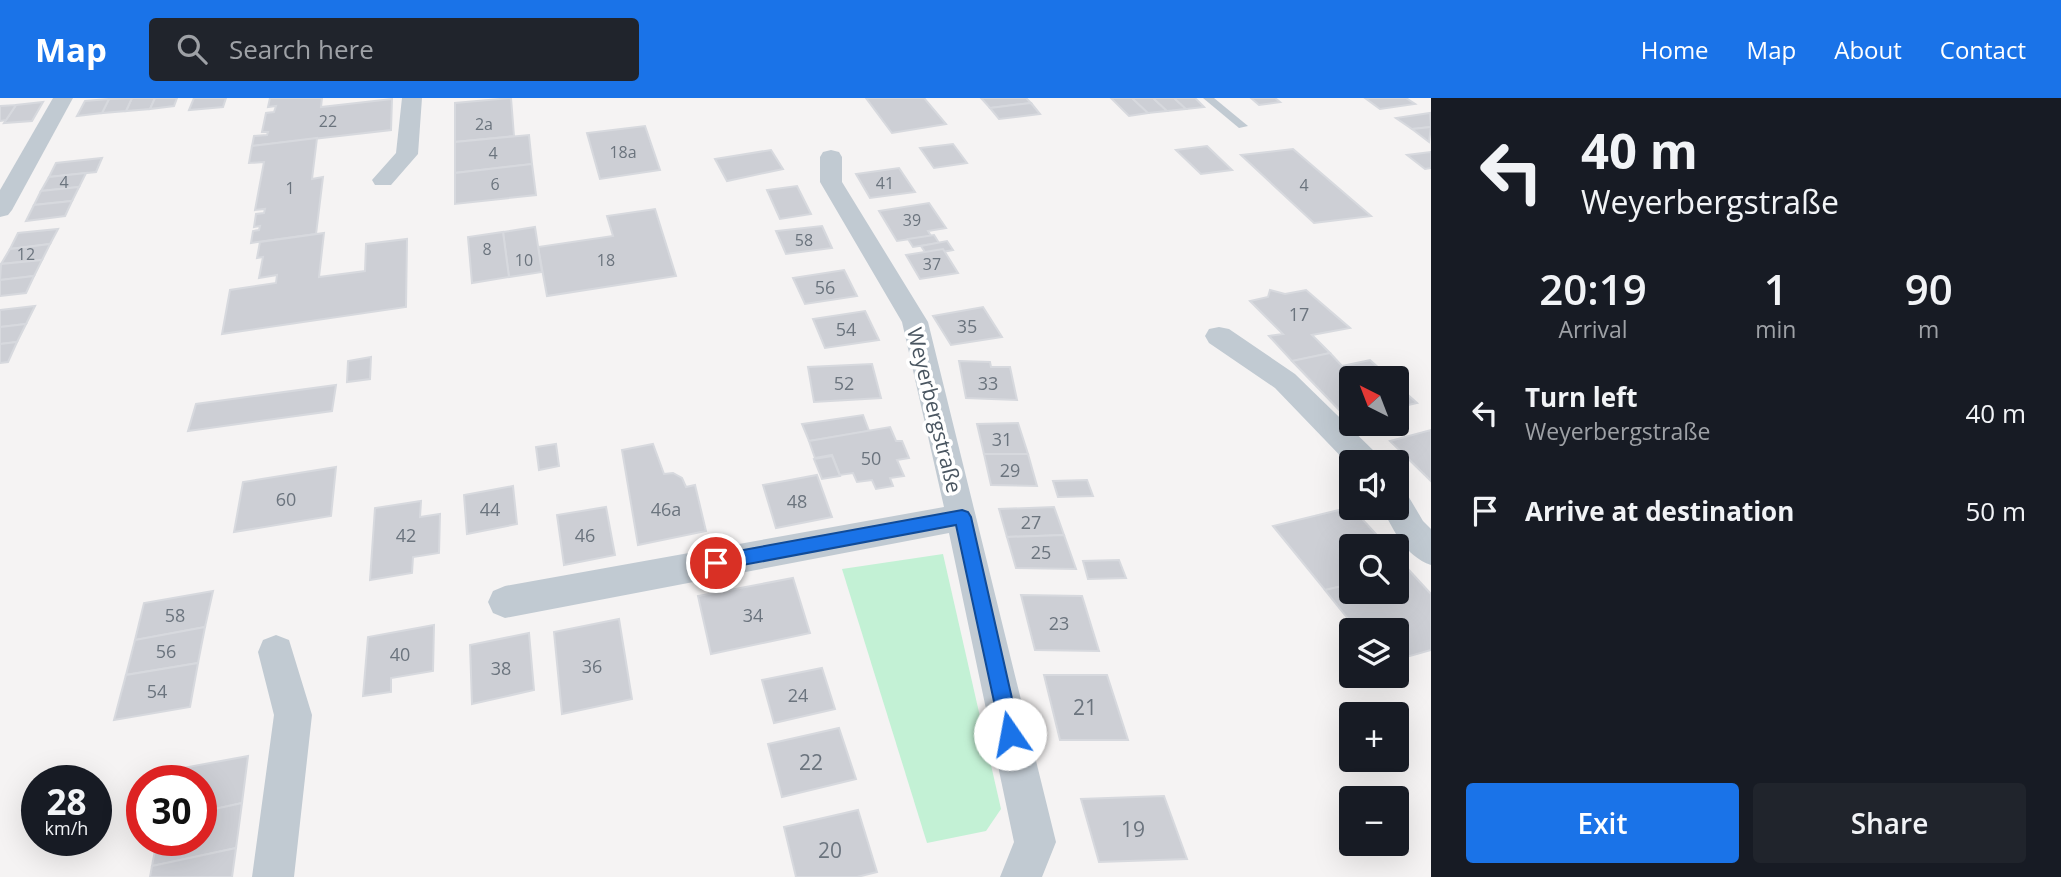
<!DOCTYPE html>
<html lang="en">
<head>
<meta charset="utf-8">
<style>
	body { margin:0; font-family:"Open Sans",sans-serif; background:#20242c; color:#f1f3f6; height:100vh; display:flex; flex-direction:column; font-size:26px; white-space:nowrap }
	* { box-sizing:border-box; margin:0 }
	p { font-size:23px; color:#9ea1a6 }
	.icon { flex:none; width:38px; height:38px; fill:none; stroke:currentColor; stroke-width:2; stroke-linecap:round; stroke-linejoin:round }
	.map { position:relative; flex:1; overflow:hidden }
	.drawer { display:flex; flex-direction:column; background:#171b24; width:630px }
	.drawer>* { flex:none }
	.hud { background:#171b24; color:#f1f3f6; overflow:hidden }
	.needle { width:46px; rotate:318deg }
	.fabs { position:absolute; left:1339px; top:268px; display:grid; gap:14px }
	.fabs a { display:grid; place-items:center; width:70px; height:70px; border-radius:7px; background:#171b24; box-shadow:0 7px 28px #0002; font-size:35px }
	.speed { position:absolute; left:21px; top:667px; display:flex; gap:14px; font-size:35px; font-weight:700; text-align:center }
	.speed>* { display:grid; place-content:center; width:91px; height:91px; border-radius:50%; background:#171b24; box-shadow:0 7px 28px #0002; line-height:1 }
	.speed small { font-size:18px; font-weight:400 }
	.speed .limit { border:10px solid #d22; background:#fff; color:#111 }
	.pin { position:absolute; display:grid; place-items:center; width:60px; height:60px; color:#fff; margin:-30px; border:4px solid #fff; border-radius:50%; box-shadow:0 2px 7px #0007 }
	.me { position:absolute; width:77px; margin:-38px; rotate:348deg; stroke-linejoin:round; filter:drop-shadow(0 0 5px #0008) }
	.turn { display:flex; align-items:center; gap:24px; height:147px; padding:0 35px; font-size:32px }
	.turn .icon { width:91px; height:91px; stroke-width:2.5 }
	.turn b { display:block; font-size:49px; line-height:60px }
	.eta { display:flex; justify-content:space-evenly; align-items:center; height:119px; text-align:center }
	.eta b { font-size:42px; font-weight:600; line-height:49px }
	.button { display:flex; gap:14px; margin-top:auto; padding:14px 35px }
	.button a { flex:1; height:80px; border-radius:7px; background:#1a73e8; color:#fff; font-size:28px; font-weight:600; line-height:80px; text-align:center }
	.button a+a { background:#20242c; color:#f1f3f6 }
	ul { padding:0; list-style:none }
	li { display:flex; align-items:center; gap:21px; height:98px; padding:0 35px }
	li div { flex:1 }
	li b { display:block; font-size:26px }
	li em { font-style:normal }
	header { display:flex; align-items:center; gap:42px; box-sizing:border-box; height:98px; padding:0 35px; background:#1a73e8; color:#fff }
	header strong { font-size:33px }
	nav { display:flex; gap:38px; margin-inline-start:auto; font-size:24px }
	.search { width:490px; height:63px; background:#20242c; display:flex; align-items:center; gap:18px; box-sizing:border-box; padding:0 24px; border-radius:7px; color:#9ea1a6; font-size:26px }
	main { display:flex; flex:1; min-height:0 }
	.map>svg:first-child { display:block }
	.green { fill:#c3f1d5 }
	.building { fill:#cdcfd5; stroke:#d7d9de; stroke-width:2 }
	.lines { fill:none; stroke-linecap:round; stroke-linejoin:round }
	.service { fill:#c1cad2; fill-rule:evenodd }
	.minor { fill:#c1cad2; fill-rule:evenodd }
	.route { fill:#1a73e8; stroke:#114b97; stroke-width:2 }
	.labels { text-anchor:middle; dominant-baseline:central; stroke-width:7; stroke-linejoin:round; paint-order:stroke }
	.far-number-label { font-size:16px; fill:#6b747e }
	.number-label { font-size:18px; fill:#6b747e }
	.street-label { font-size:21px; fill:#4a5661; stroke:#fff }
	.near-number-label { font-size:21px; fill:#6b747e }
</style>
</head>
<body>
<header>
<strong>Map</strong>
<div class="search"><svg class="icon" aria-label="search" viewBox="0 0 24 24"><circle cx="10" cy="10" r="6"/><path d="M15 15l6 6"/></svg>Search here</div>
<nav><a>Home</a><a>Map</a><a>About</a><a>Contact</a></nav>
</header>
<main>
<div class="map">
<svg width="1431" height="779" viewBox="0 0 1431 779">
	<rect width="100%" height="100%" fill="#f5f3f3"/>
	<polygon class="green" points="943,456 1001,711 986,733 927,745 842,471"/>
	<g class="building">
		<polygon points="132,0 155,0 150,11 126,13"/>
		<polygon points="132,0 126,13 102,15 109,1"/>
		<polygon points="155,0 177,0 174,8 150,11"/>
		<polygon points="194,0 226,0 223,9 189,12"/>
		<polygon points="270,0 322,0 321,9 392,1 391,32 252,48 254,38 267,37 268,34 262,34 266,15 274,14 276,8 268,9"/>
		<polygon points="511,0 514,38 455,44 455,5"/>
		<polygon points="866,0 924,0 946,26 892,35"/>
		<polygon points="981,0 1026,0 1031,5 990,10"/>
		<polygon points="1111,0 1132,0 1148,15 1129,18"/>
		<polygon points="1132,0 1153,0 1167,13 1148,15"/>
		<polygon points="1153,0 1174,0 1186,11 1167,13"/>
		<polygon points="1174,0 1195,0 1204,9 1186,11"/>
		<polygon points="1251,0 1275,0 1280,4 1259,7"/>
		<polygon points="1365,0 1406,0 1415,6 1380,11"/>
		<polygon points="109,1 102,15 77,18 85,3"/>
		<polygon points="43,4 32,23 4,25 16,7"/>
		<polygon points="1031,5 1040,16 999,21 990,10"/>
		<polygon points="16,7 6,22 0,23 0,8"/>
		<polygon points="1430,15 1431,29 1412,31 1396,20"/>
		<polygon points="645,28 660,72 600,81 587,35"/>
		<polygon points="1431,29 1429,44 1412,31"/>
		<polygon points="529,37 532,66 455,75 455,44"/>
		<polygon points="317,40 312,81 323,79 316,136 251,145 253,133 259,132 260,128 254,129 256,116 264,115 265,111 255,112 264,64 249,65 252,48"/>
		<polygon points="953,46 967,65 934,70 920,50"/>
		<polygon points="1207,48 1232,72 1201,76 1176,52"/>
		<polygon points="1293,51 1371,118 1314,125 1241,57"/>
		<polygon points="771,52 783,71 727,83 715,61"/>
		<polygon points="1431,54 1431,70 1425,71 1407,57"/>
		<polygon points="102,60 96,74 49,79 56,65"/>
		<polygon points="532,66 536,97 455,106 455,75"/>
		<polygon points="899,70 915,94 870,100 856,76"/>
		<polygon points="86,75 79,89 41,93 49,79"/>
		<polygon points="797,88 811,116 780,121 767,92"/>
		<polygon points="79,89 72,103 34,107 41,93"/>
		<polygon points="72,103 65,118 26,123 34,107"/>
		<polygon points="929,105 946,130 928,133 931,138 897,143 879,113"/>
		<polygon points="655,111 676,178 547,198 538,149 613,138 607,118"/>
		<polygon points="822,128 832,150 786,156 776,133"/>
		<polygon points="535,129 542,174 509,179 503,134"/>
		<polygon points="58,131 50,146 10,151 18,135"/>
		<polygon points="503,134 509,179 472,185 468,139"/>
		<polygon points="324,135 319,179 365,173 366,146 407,141 406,209 222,236 230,192 276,185 277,177 259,180 263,159 257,160 260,144"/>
		<polygon points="934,137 939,145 913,149 908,141"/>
		<polygon points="947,143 953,152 927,157 921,148"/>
		<polygon points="50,146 42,162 1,166 10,151"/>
		<polygon points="943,151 958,175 920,181 906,157"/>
		<polygon points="42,162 34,178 0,182 1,166"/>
		<polygon points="844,172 857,198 805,206 793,180"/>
		<polygon points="34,178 26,195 0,198 0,182"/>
		<polygon points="1270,192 1285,196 1306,192 1350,230 1312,237 1330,255 1292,263 1269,238 1283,236 1250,203 1268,199"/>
		<polygon points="35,208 26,226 0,229 0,212"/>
		<polygon points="983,209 1002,239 951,247 933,218"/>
		<polygon points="865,213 879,242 825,250 813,221"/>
		<polygon points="26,226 17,244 0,246 0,229"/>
		<polygon points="17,244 8,264 0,265 0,246"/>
		<polygon points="1330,255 1342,268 1370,262 1390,280 1351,280 1351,320 1348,321 1292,263"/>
		<polygon points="371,259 370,281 347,284 348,263"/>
		<polygon points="959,263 990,264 991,269 1010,269 1017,302 966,300"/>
		<polygon points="872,266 881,300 814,304 808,269"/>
		<polygon points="1396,286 1417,305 1396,310"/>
		<polygon points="336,287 332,313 188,333 196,306"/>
		<polygon points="863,317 869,333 809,343 802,326"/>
		<polygon points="1018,325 1028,356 984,356 977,326"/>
		<polygon points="890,329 896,343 902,343 909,360 897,362 904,378 890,380 893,388 876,391 872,382 857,384 853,375 840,377 832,357 815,360 809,343"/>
		<polygon points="1431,332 1431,383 1390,343"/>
		<polygon points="556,346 559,368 539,372 536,349"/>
		<polygon points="653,346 664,376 673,375 682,380 686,389 695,387 706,433 638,447 622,352"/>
		<polygon points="984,356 1028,356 1037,388 991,387"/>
		<polygon points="832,358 840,378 822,381 814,361"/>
		<polygon points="336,369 331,418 234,434 243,384"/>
		<polygon points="817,377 832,419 776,430 763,387"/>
		<polygon points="1087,382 1093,398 1058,399 1053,383"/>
		<polygon points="513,388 517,426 467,436 464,397"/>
		<polygon points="421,403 420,419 440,416 439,455 413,459 412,475 370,482 375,410"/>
		<polygon points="606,409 615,457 564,467 557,417"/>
		<polygon points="1054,409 1064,437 1007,439 999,411"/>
		<polygon points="1351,409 1387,448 1351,448 1351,486 1325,492 1273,428"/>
		<polygon points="1064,437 1076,471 1016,470 1007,439"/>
		<polygon points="1119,462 1126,480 1088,481 1083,463"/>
		<polygon points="1408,471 1431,496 1431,552 1396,562 1396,532 1357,532 1325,492 1351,486 1351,494 1396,494 1396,474"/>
		<polygon points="793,480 810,535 711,556 698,498"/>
		<polygon points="213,493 205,529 135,542 144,505"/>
		<polygon points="1021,497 1082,498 1099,553 1035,552"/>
		<polygon points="619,521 632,601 562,616 554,534"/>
		<polygon points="434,527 433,573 391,580 391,594 363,598 368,539"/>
		<polygon points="205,529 198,565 126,577 135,542"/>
		<polygon points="529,535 534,592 472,606 470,547"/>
		<polygon points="198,565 190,609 114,622 126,577"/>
		<polygon points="822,570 835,611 774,625 762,582"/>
		<polygon points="1044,577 1107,577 1128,642 1060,642"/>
		<polygon points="839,630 856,681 782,699 768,646"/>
		<polygon points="248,658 242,705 201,714 201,682 169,682 172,672"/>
		<polygon points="1164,698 1187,761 1099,764 1081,701"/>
		<polygon points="242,705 236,750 152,768 157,742 201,742 201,714"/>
		<polygon points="858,712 877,774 857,779 796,779 784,729"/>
		<polygon points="236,750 232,779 150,779 152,768"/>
	</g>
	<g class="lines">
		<polygon class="service" points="1203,0 1214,0 1248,28 1239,30"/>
		<g class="minor">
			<polygon points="53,0 73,0 12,112 8,117 0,119 0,92"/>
			<polygon points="402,0 422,0 418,56 391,87 375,87 372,82 396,55"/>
			<polygon points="831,52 839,54 842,59 842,84 928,224 1056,744 1042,779 1000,779 1014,744 949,435 505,520 493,515 488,504 493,493 505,488 944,409 902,224 820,84 820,59 823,54"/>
			<polygon points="1219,229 1229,231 1295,276 1376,355 1380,364 1351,364 1351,369 1275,290 1209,245 1205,238 1209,231"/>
			<path d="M 1396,392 L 1407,396 L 1423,423 L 1431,431 L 1431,467 C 1405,458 1394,433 1382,410 L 1396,410 Z"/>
			<polygon points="276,537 289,542 312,617 294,779 252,779 274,617 258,554 263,542"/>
		</g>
	</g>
	<polygon class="route" points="962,412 968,414 971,419 1020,636 1017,643 1010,646 1004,643 1001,636 956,427 716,472 710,470 707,465 710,459 716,457"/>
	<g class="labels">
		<g class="far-number-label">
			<text x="328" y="23">22</text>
			<text x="484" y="26">2a</text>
			<text x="623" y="54">18a</text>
			<text x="493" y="55">4</text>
			<text x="64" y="84">4</text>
			<text x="885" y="85">41</text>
			<text x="495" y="86">6</text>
			<text x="1304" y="87">4</text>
			<text x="290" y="90">1</text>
			<text x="912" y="122">39</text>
			<text x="804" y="142">58</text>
			<text x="487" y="151">8</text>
			<text x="26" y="156">12</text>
			<text x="524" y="162">10</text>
			<text x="606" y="162">18</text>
			<text x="932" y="166">37</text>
		</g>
		<g class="number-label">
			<text x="825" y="189">56</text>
			<text x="1299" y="216">17</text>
			<text x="967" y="228">35</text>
			<text x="846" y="231">54</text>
			<text x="844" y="285">52</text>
			<text x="988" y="285">33</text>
			<text x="1002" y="341">31</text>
			<text x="871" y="360">50</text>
			<text x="1010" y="372">29</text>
			<text x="286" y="401">60</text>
			<text x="797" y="403">48</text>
			<text x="490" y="411">44</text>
			<text x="666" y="411">46a</text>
			<text x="1031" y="424">27</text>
			<text x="406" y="437">42</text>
			<text x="585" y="437">46</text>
			<text x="1041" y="454">25</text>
			<text x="175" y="517">58</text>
			<text x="753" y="517">34</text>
			<text x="1059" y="525">23</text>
			<text x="166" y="553">56</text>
			<text x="400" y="556">40</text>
			<text x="592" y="568">36</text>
			<text x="501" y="570">38</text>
			<text x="157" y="593">54</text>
			<text x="798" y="597">24</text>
		</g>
		<g class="street-label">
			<text transform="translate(935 312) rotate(76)">Weyerbergstraße</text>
		</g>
		<g class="near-number-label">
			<text x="1085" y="609">21</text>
			<text x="811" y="664">22</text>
			<text x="1133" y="731">19</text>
			<text x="830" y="752">20</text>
		</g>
	</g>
</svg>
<div class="fabs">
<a><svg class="needle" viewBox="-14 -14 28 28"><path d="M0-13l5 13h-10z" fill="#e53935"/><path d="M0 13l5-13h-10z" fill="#9ea1a6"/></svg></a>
<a><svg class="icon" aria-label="sound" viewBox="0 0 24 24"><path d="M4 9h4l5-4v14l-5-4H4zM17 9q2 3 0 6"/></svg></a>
<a><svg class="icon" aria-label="search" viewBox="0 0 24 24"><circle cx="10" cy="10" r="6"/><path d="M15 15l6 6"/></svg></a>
<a><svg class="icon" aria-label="layers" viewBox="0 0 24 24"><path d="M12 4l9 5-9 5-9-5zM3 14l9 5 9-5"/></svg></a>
<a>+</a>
<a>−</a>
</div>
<div class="speed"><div>28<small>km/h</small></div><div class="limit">30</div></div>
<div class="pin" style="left:716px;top:465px;background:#d93025"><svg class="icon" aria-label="arrive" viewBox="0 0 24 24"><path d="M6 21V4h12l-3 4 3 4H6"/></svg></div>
<svg class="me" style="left:1010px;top:636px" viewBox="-20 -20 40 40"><circle r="19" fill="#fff"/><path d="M0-13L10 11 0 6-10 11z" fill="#1a73e8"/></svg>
</div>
<section class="drawer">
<div class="hud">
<div class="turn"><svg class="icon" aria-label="left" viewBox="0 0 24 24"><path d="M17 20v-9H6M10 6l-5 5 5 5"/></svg><div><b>40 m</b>Weyerbergstraße</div></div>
</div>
<div class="eta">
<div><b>20:19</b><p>Arrival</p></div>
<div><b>1</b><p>min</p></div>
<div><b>90</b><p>m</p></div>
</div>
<ul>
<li><svg class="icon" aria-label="left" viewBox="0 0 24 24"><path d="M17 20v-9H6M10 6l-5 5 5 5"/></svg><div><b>Turn left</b><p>Weyerbergstraße</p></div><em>40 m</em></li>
<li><svg class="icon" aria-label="arrive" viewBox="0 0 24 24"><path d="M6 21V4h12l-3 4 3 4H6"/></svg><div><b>Arrive at destination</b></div><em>50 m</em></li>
</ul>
<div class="button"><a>Exit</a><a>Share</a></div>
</section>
</main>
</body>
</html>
